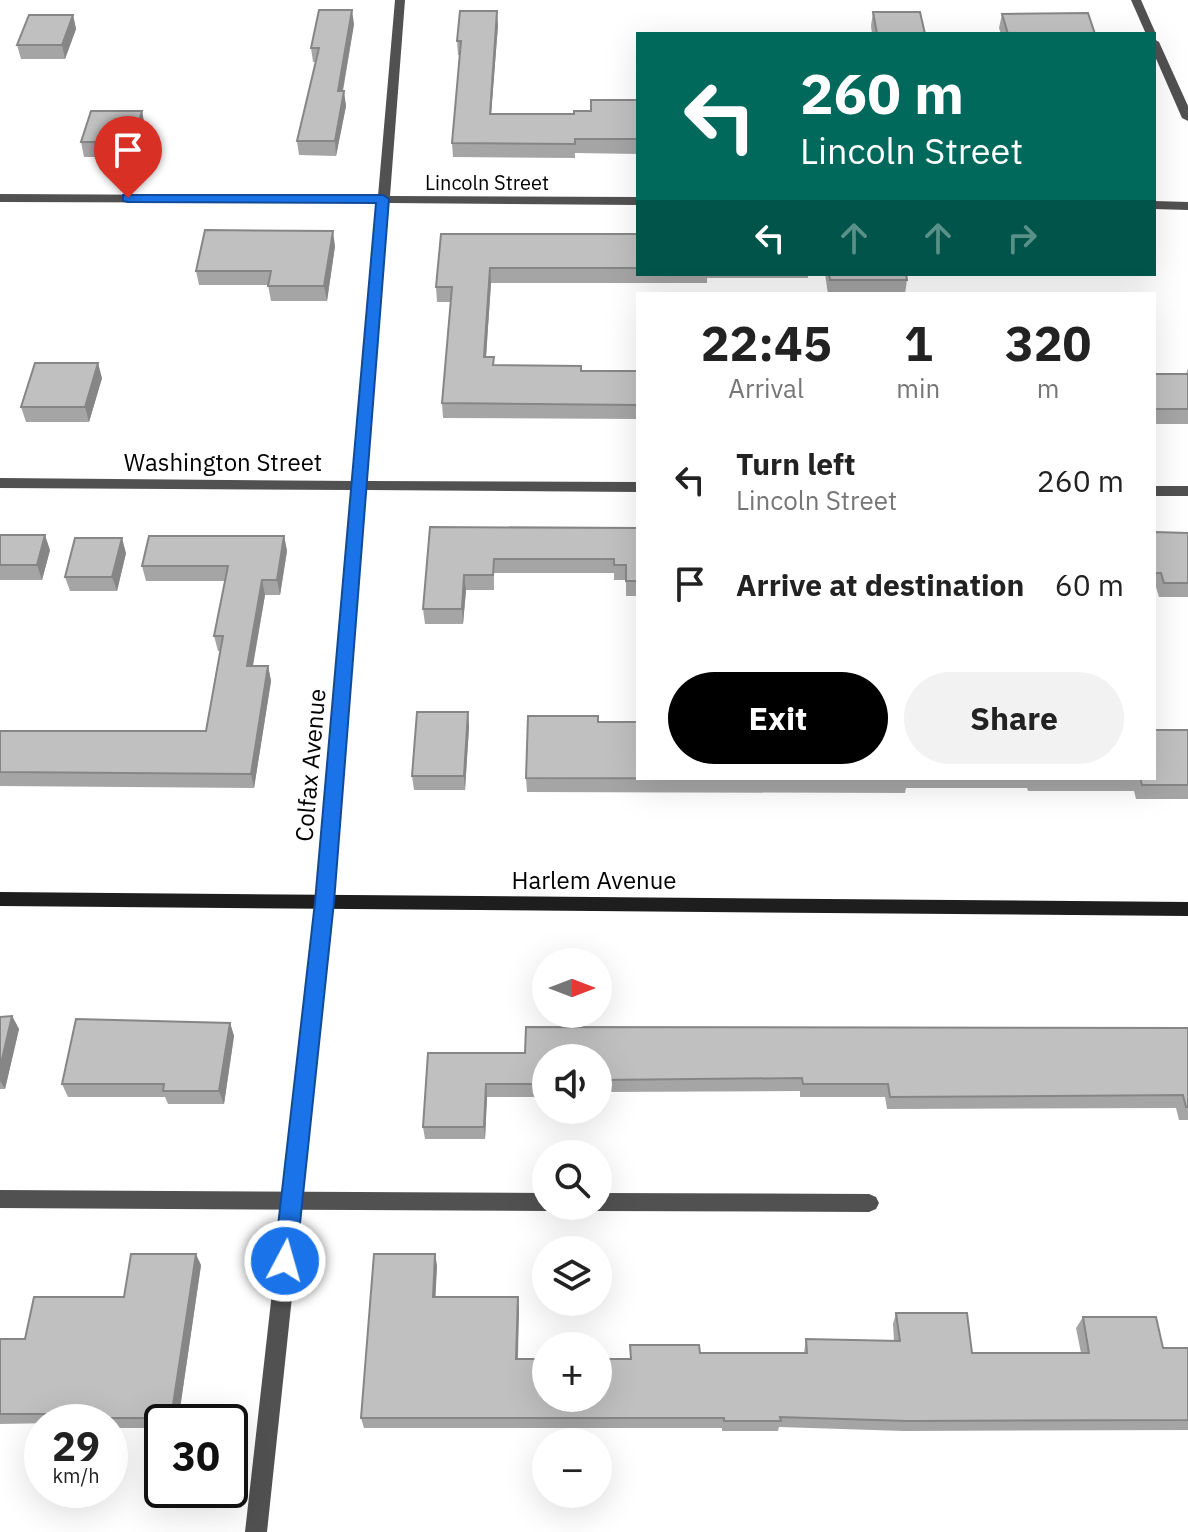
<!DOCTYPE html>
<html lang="en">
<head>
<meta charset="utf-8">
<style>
	body { margin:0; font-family:"IBM Plex Sans",sans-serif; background:#f2f2f2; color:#222; height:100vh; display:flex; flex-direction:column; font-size:30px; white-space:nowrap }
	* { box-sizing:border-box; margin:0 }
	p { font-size:26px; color:#767676 }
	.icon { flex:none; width:44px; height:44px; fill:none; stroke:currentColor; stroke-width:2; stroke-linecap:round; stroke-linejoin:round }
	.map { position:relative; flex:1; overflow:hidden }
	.drawer { position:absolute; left:636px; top:292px; width:520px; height:488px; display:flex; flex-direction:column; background:#fff; border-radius:0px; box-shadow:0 8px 32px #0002 }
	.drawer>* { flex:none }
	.banner { position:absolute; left:636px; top:32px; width:520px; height:244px; border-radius:0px; box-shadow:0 8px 32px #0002; background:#00695c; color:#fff; overflow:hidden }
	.needle { width:52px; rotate:90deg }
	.fabs { position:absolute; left:532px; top:948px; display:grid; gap:16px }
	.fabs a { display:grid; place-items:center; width:80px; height:80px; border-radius:50%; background:#fff; box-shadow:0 8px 32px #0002; font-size:40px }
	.speed { position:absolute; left:24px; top:1404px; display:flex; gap:16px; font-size:40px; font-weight:700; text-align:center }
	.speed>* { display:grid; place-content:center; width:104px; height:104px; border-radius:50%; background:#fff; box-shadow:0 8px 32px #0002; line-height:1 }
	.speed small { font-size:20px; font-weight:400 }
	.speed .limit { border:4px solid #111; border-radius:12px; background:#fff; color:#111 }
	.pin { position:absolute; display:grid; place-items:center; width:68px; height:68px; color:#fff; margin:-82px -34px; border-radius:50% 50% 50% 0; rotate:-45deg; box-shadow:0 0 8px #0007 }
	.pin .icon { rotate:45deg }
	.me { position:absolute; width:88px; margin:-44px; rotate:6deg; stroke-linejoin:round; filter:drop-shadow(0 0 6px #0008) }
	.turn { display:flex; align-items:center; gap:28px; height:168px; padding:0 32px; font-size:36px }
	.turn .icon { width:104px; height:104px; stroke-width:2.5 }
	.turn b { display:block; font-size:56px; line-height:68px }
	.lanes { display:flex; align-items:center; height:76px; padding:0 32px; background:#0003; justify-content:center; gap:40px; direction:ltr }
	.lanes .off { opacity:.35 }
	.eta { display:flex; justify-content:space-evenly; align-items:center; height:136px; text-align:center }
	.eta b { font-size:48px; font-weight:700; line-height:56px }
	.action { display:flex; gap:16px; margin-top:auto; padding:16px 32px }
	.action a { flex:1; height:92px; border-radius:48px; background:#000; color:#fff; font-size:32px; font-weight:700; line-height:92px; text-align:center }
	.action a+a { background:#f2f2f2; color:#222 }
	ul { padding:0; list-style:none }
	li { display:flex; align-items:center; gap:24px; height:104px; padding:0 32px }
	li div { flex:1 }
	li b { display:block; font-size:30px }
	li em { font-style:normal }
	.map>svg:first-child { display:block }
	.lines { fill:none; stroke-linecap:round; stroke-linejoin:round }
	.lane { fill:#515151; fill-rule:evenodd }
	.street { fill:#515151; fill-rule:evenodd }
	.secondary { fill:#1e1e1e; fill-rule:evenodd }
	.wall { fill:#a5a5a5 }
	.shaded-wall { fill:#868686 }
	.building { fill:#c0c0c0; stroke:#868686; stroke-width:2 }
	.route { fill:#1a73e8; stroke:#114b97; stroke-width:2 }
	.labels { text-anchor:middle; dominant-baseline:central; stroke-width:6; stroke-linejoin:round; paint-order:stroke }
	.far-street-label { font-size:20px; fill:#000; stroke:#fff }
	.street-label { font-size:24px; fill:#000; stroke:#fff }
</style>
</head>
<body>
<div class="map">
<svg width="1188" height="1532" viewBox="0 0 1188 1532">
	<rect width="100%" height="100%" fill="#fff"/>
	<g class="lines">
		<g class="lane">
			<polygon points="0,1190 546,1193 546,1206 554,1206 546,1211 0,1208"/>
			<polygon points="598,1193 869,1194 876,1197 879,1203 876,1209 869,1212 598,1211 590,1206 598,1206"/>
		</g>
		<g class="street">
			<polygon points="395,0 405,0 390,196 638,197 638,205 389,203 367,481 638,482 638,492 366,490 334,902 267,1532 245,1532 316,902 352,490 0,488 0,478 353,481 377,203 0,202 0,194 378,196"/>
			<polygon points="1131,0 1141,0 1156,34 1155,36 1146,34"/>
			<polygon points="1154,39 1159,42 1188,106 1188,121 1182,118 1154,54"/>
			<polygon points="1154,201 1188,202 1188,210 1154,209"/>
			<rect x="1154" y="486" width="34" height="10"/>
		</g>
		<polygon class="secondary" points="0,892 1188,902 1188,916 0,906"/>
	</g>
	<g class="wall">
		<polygon points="873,12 925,34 872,34 871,26"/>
		<polygon points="1002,14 1095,34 1001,34 999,28"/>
		<polygon points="73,15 76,29 65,59 21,59 17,45"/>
		<polygon points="354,24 343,91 346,106 336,156 299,155 297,141 316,62 313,62 311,48"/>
		<polygon points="498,25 491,114 574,114 638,100 638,154 575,153 575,158 453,157 452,143 460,55 458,55 457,41"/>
		<polygon points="145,126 136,157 84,157 81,142"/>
		<polygon points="441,234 638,234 638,274 808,274 808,278 707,278 707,283 491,283 486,357 494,365 581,371 638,371 638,419 443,418 442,403 451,302 437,302 436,287"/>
		<polygon points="335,246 327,301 271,301 268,285 199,285 196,271"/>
		<polygon points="825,274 906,274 907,280 905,294 828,294"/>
		<polygon points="1188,368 1188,424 1154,424 1154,374 1186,374"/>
		<polygon points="102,378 89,422 26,422 21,407"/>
		<polygon points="430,527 638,528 638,596 626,596 626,580 614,580 614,573 494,573 494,590 466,590 463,624 425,624 423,609"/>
		<polygon points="1154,532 1188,533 1188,597 1159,597 1156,587 1154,587"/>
		<polygon points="0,535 50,550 42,580 0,580"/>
		<polygon points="284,536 287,551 280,595 265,595 253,666 268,666 271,681 254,788 0,786 0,731 206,731 220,651 218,651 214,636 225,581 146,581 142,566"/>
		<polygon points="126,553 117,591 70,591 65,577"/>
		<polygon points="468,712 469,727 465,790 414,790 412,776"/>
		<polygon points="598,722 638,778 1154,778 1188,730 1188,799 1136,799 1134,791 1028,791 1027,788 906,788 905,793 527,792 526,778"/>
		<polygon points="12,1016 19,1029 5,1089 0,1089 0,1017"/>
		<polygon points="230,1023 234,1036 224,1104 168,1104 165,1097 68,1097 62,1084"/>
		<polygon points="1188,1028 1188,1120 1179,1120 1176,1108 887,1109 885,1097 800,1097 800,1091 598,1092 598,1058 546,1058 546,1097 487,1097 485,1139 425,1139 423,1127 525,1053"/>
		<polygon points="201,1265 178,1422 162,1422 162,1428 110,1428 110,1422 0,1424 0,1339 25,1339"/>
		<polygon points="437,1265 435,1297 519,1308 518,1359 630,1359 700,1353 804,1353 806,1339 894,1341 893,1324 896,1313 972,1353 1081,1353 1076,1328 1083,1317 1163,1348 1188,1348 1188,1430 904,1431 779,1427 778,1431 722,1431 722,1428 364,1428 361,1418"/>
	</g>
	<g class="shaded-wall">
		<polygon points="352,10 354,24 340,106 338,91"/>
		<polygon points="497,11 498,25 490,129 490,114"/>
		<polygon points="73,15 76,29 65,59 62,45"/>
		<polygon points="344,91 346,106 336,156 335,141"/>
		<polygon points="142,111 145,126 136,157 133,142"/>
		<polygon points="333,231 335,246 327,301 324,286"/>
		<polygon points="490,268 491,283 485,371 484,357"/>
		<polygon points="98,363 102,378 89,422 85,407"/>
		<polygon points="45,535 50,550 42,580 37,565"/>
		<polygon points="284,536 287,551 280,595 277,580"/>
		<polygon points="122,538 126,553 117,591 112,577"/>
		<polygon points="464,575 466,590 463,624 462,609"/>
		<polygon points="262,580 265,595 250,681 247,666"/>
		<polygon points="268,666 271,681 254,788 251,774"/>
		<polygon points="468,712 469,727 465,790 464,776"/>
		<polygon points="12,1016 19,1029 5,1089 0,1081 0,1068"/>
		<polygon points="230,1023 234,1036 224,1104 219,1091"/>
		<polygon points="486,1084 487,1097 485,1139 484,1127"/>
		<polygon points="196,1254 201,1265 178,1422 174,1422 171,1418"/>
		<polygon points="435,1254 437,1265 435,1308 433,1297"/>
		<polygon points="518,1297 519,1308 517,1370 516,1359"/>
	</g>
	<g class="building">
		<polygon points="319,10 352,10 338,91 344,91 335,141 297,141 319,48 311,48"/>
		<polygon points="460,11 497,11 490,114 574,114 574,111 591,111 591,100 638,100 638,139 575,139 575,144 452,143 461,41 457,41"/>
		<polygon points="873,12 920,12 925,34 877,34"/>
		<polygon points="1088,13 1095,34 1008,34 1002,14"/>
		<polygon points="29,15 73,15 62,45 17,45"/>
		<polygon points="91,111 142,111 133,142 81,142"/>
		<polygon points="205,230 333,231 324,286 268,286 271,271 196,271"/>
		<polygon points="441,234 638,234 638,268 490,268 484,357 494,357 493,365 581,366 581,371 638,371 638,405 442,403 452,287 436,287"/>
		<polygon points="829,274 906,274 907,280 830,280"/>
		<polygon points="35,363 98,363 85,407 21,407"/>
		<rect x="1154" y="374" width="34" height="35"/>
		<polygon points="430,527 638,528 638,581 626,581 626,565 614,565 614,559 494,559 493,575 464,575 462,609 423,609"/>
		<polygon points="1154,532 1188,533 1188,583 1164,583 1161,573 1154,573"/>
		<polygon points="0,535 45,535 37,565 0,565"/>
		<polygon points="149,536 284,536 277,580 262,580 247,666 268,666 251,774 0,772 0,731 206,731 223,636 214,636 228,566 142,566"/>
		<polygon points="75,538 122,538 112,577 65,577"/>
		<polygon points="417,712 468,712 464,776 412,776"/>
		<polygon points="528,716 598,716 598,722 638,722 638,778 908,779 526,778"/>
		<polygon points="1154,730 1188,730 1188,785 1142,785 1140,778 1154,778"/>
		<polygon points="12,1016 0,1068 0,1017"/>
		<polygon points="76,1019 230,1023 219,1091 163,1091 164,1084 62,1084"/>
		<polygon points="526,1027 1188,1028 1188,1107 1186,1107 1183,1095 890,1097 888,1084 803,1084 802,1078 598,1080 598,1058 546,1058 546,1084 486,1084 484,1127 423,1127 428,1053 525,1053"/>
		<polygon points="131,1254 196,1254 171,1418 103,1418 103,1414 0,1414 0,1339 25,1339 34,1297 124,1297"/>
		<polygon points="374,1254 435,1254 433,1297 518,1297 516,1359 546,1359 546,1398 598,1398 598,1359 631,1359 630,1345 699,1345 700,1353 807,1353 806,1339 900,1341 896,1313 967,1313 972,1353 1089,1353 1083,1317 1156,1317 1163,1348 1188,1348 1188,1420 908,1421 780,1417 781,1421 724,1421 724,1418 361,1418"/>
	</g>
	<polygon class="route" points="123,195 383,195 389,199 334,902 296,1261 293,1268 285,1272 277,1268 274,1261 315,902 376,203 128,202 123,201"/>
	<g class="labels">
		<g class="far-street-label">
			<text x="487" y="182">Lincoln Street</text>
		</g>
		<g class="street-label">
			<text x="223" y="462">Washington Street</text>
			<text transform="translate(310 765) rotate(-85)">Colfax Avenue</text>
			<text x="594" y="880">Harlem Avenue</text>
		</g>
	</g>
</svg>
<div class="fabs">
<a><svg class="needle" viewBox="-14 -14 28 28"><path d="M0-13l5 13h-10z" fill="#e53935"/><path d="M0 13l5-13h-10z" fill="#767676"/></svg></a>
<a><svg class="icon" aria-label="sound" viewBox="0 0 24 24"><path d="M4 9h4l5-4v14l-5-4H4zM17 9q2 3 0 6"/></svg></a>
<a><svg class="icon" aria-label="search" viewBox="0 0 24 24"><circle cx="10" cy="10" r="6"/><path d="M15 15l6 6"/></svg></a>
<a><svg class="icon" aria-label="layers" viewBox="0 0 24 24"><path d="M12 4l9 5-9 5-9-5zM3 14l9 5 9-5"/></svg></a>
<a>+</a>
<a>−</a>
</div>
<div class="speed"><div>29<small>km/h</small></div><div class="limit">30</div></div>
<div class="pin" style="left:128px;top:198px;background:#d93025"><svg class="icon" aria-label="arrive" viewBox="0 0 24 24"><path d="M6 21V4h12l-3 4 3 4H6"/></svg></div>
<svg class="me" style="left:285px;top:1261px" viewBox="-20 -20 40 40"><circle r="17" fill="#1a73e8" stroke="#fff" stroke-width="3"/><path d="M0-11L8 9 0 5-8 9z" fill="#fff"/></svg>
<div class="banner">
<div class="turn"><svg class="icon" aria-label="left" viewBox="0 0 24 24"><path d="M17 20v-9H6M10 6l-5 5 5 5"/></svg><div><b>260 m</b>Lincoln Street</div></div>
<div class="lanes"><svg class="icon" aria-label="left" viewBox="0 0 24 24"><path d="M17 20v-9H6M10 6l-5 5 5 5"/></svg><svg class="icon off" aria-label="ahead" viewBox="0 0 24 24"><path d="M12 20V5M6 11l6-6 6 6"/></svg><svg class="icon off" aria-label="ahead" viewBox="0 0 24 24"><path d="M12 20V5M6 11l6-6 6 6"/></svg><svg class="icon off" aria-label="right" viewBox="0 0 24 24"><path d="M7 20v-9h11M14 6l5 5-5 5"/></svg></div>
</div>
<section class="drawer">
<div class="eta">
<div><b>22:45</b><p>Arrival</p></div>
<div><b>1</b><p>min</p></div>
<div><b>320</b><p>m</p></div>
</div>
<ul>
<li><svg class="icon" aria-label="left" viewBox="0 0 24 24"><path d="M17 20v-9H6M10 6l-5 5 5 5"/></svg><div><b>Turn left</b><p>Lincoln Street</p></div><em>260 m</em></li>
<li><svg class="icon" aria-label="arrive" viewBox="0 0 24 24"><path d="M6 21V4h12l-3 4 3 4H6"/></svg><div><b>Arrive at destination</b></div><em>60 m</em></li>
</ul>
<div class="action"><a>Exit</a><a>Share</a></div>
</section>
</div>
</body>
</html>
